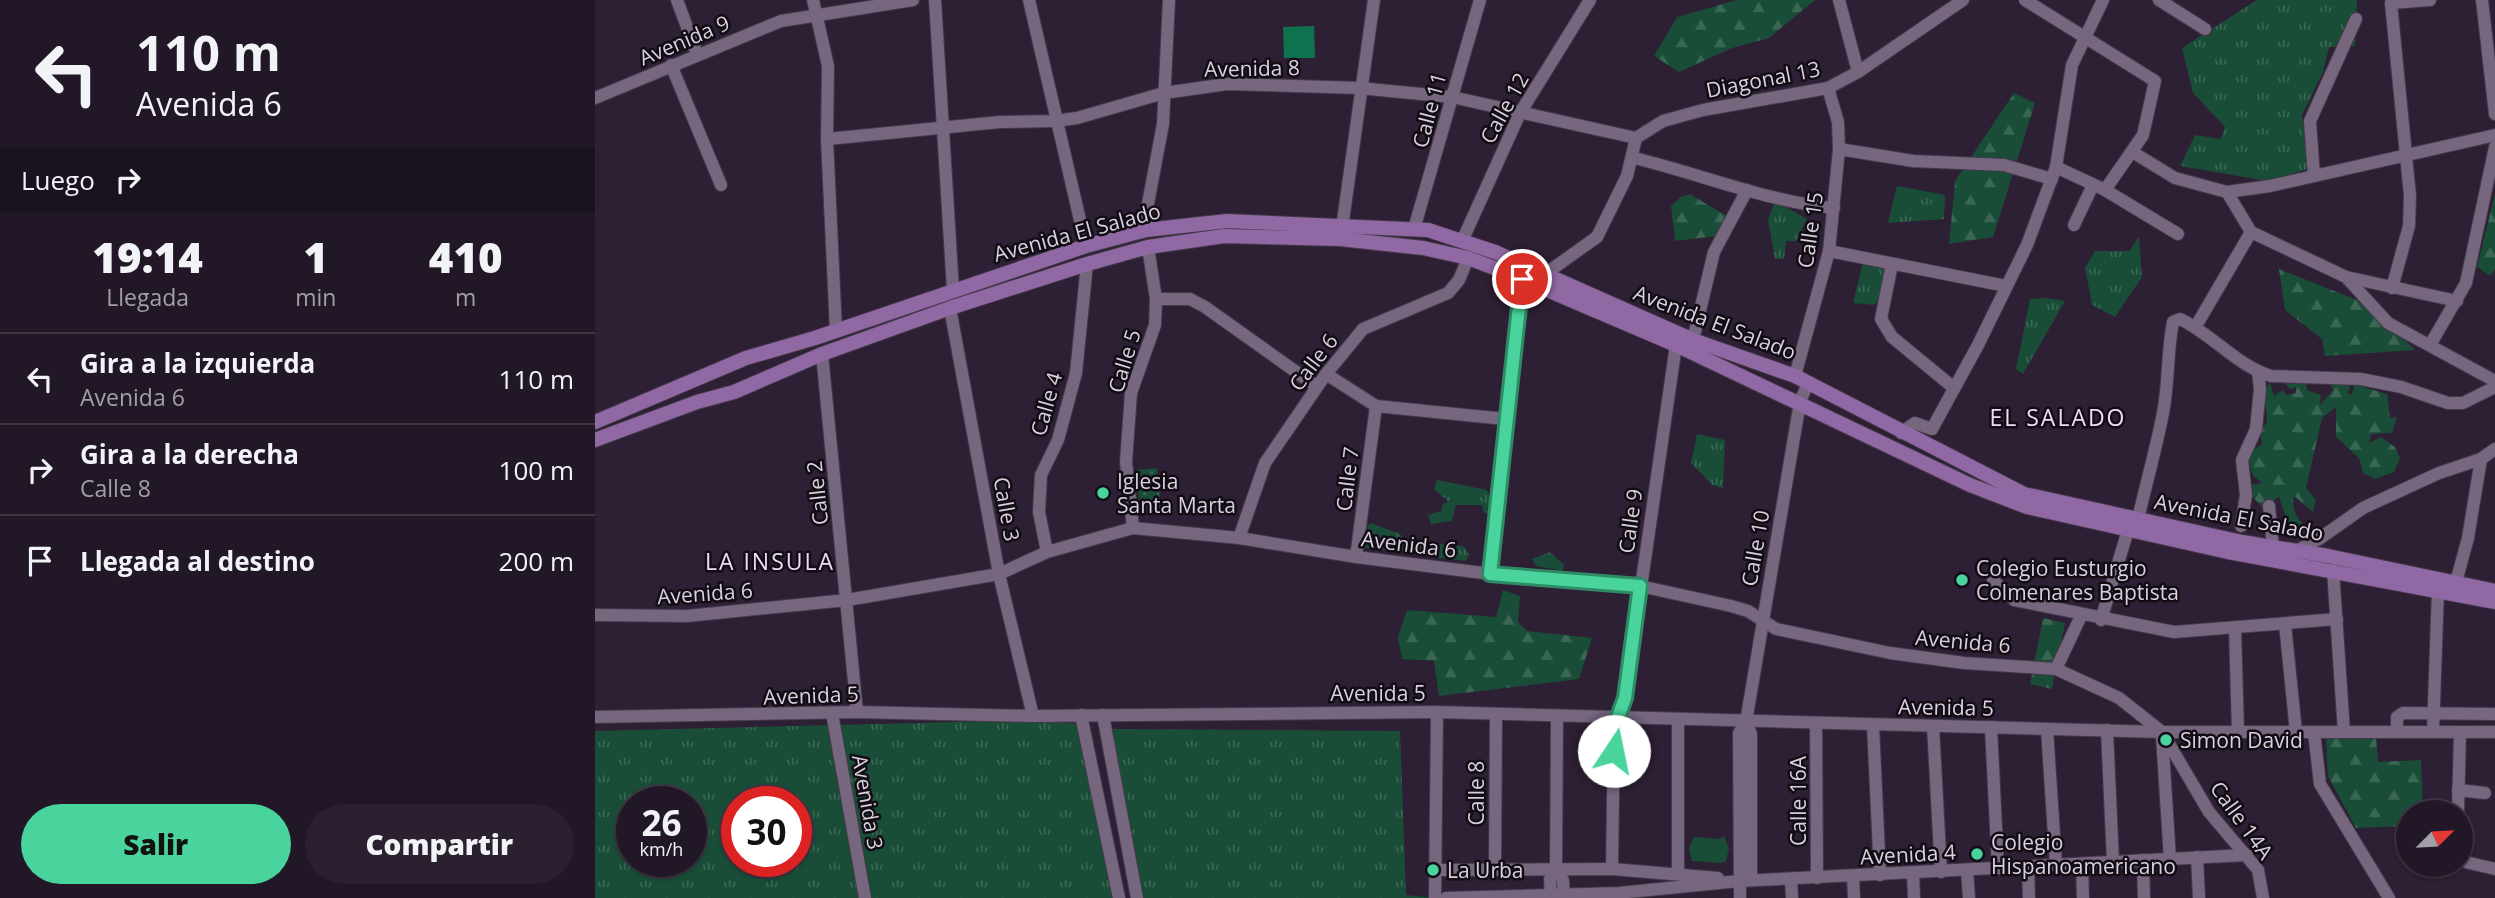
<!DOCTYPE html>
<html lang="es">
<head>
<meta charset="utf-8">
<style>
	body { margin:0; font-family:"Open Sans",sans-serif; background:#2a202f; color:#f1f3f6; height:100vh; display:flex; flex-direction:column; font-size:26px; white-space:nowrap }
	* { box-sizing:border-box; margin:0 }
	p { font-size:23px; color:#a29fa7 }
	.icon { flex:none; width:38px; height:38px; fill:none; stroke:currentColor; stroke-width:2; stroke-linecap:round; stroke-linejoin:round }
	.map { position:relative; flex:1; overflow:hidden }
	.sheet { display:flex; flex-direction:column; background:#221727; width:595px }
	.sheet>* { flex:none }
	.banner { background:#221727; color:#f1f3f6; overflow:hidden }
	.needle { width:46px; rotate:66deg }
	.tools { position:absolute; left:1801px; top:800px; display:grid; gap:14px }
	.tools a { display:grid; place-items:center; width:77px; height:77px; border-radius:50%; background:#221727; box-shadow:0 2px 5px #0004,0 0 0 2px #3f3644; font-size:35px }
	.speed { position:absolute; left:21px; top:786px; display:flex; gap:14px; font-size:35px; font-weight:700; text-align:center }
	.speed>* { display:grid; place-content:center; width:91px; height:91px; border-radius:50%; background:#221727; box-shadow:0 2px 5px #0004,0 0 0 2px #3f3644; line-height:1 }
	.speed small { font-size:18px; font-weight:400 }
	.speed .limit { border:10px solid #d22; background:#fff; color:#111 }
	.pin { position:absolute; display:grid; place-items:center; width:60px; height:60px; color:#fff; margin:-30px; border:4px solid #fff; border-radius:50%; box-shadow:0 2px 7px #0007 }
	.me { position:absolute; width:77px; margin:-38px; rotate:11deg; stroke-linejoin:round; filter:drop-shadow(0 0 5px #0008) }
	.turn { display:flex; align-items:center; gap:24px; height:147px; padding:0 21px; font-size:32px }
	.turn .icon { width:91px; height:91px; stroke-width:2.5 }
	.turn b { display:block; font-size:49px; line-height:60px }
	.then { display:flex; align-items:center; height:66px; padding:0 21px; background:#0003; gap:14px; font-size:26px }
	.eta { display:flex; justify-content:space-evenly; align-items:center; height:119px; text-align:center }
	.eta b { font-size:42px; font-weight:800; line-height:49px }
	.button { display:flex; gap:14px; margin-top:auto; padding:14px 21px }
	.button a { flex:1; height:80px; border-radius:42px; background:#49d49d; color:#111; font-size:28px; font-weight:800; line-height:80px; text-align:center }
	.button a+a { background:#2a202f; color:#f1f3f6 }
	ul { padding:0; list-style:none }
	li { display:flex; align-items:center; gap:21px; height:91px; padding:0 21px; border-top:2px solid #3f3644 }
	li div { flex:1 }
	li b { display:block; font-size:26px }
	li em { font-style:normal }
	main { display:flex; flex:1; min-height:0 }
	.map>svg:first-child { display:block }
	.grass { fill:url(#grass-tufts); fill-rule:evenodd }
	.forest { fill:url(#forest-firs) }
	.garden { fill:url(#garden-dots) }
	.pitch { fill:#194d38 }
	.water { fill:#0f724f }
	.lines { fill:none; stroke-linecap:round; stroke-linejoin:round }
	.minor-casing { stroke:#45394a; stroke-width:14 }
	.major-casing { stroke:#45394a; stroke-width:16 }
	.minor { stroke:#76667e; stroke-width:12 }
	.major { stroke:#9068a3; stroke-width:14 }
	.route-casing { stroke:#2f8a66; stroke-width:18 }
	.route { stroke:#49d49d; stroke-width:12 }
	.poi-dot { fill:#49d49d; stroke:#120c15; stroke-width:2.5 }
	.labels { text-anchor:middle; dominant-baseline:central; stroke-width:5; stroke-linejoin:round; paint-order:stroke }
	.street-label { font-size:21px; fill:#d9d0de; stroke:#120c15 }
	.poi-label { font-size:21px; fill:#d9d0de; stroke:#120c15; text-anchor:start }
	.neighbourhood-label { font-size:23px; letter-spacing:2px; fill:#eddbf7; stroke:#120c15 }
</style>
</head>
<body>
<main>
<section class="sheet">
<div class="banner">
<div class="turn"><svg class="icon" aria-label="left" viewBox="0 0 24 24"><path d="M17 20v-9H6M10 6l-5 5 5 5"/></svg><div><b>110 m</b>Avenida 6</div></div>
<div class="then">Luego<svg class="icon" aria-label="right" viewBox="0 0 24 24"><path d="M7 20v-9h11M14 6l5 5-5 5"/></svg></div>
</div>
<div class="eta">
<div><b>19:14</b><p>Llegada</p></div>
<div><b>1</b><p>min</p></div>
<div><b>410</b><p>m</p></div>
</div>
<ul>
<li><svg class="icon" aria-label="left" viewBox="0 0 24 24"><path d="M17 20v-9H6M10 6l-5 5 5 5"/></svg><div><b>Gira a la izquierda</b><p>Avenida 6</p></div><em>110 m</em></li>
<li><svg class="icon" aria-label="right" viewBox="0 0 24 24"><path d="M7 20v-9h11M14 6l5 5-5 5"/></svg><div><b>Gira a la derecha</b><p>Calle 8</p></div><em>100 m</em></li>
<li><svg class="icon" aria-label="arrive" viewBox="0 0 24 24"><path d="M6 21V4h12l-3 4 3 4H6"/></svg><div><b>Llegada al destino</b></div><em>200 m</em></li>
</ul>
<div class="button"><a>Salir</a><a>Compartir</a></div>
</section>
<div class="map">
<svg width="1900" height="898" viewBox="0 0 1900 898">
	<defs>
		<pattern id="grass-tufts" width="24" height="20" patternUnits="userSpaceOnUse" patternTransform="scale(1.75)"><rect width="24" height="20" fill="#194d38"/><path d="M3 7l-1-3M5 7V3M7 7l1-3M15 17l-1-3M17 17v-4M19 17l1-3" fill="none" stroke="#3a6654"/></pattern>
		<pattern id="forest-firs" width="22" height="20" patternUnits="userSpaceOnUse" patternTransform="scale(1.75)"><rect width="22" height="20" fill="#194d38"/><path d="M5 1l3.5 6h-7zM16 11l3.5 6h-7z" fill="#3a6654"/></pattern>
		<pattern id="garden-dots" width="8" height="8" patternUnits="userSpaceOnUse" patternTransform="scale(1.75)"><rect width="8" height="8" fill="#194d38"/><path d="M2 2h.1M6 6h.1" fill="none" stroke="#3a6654" stroke-width="1.8" stroke-linecap="round"/></pattern>
	</defs>
	<rect width="100%" height="100%" fill="#2d1f34"/>
	<g class="grass">
		<polygon points="1662,0 1762,0 1760,46 1734,47 1728,72 1707,115 1713,169 1672,181 1585,166 1600,135 1626,139 1630,127 1598,93 1587,48"/>
		<polygon points="1302,186 1350,195 1349,219 1293,223"/>
		<polygon points="1180,201 1212,219 1201,241 1191,241 1189,259 1180,259 1173,220"/>
		<polygon points="1544,237 1547,277 1520,317 1497,305 1490,268 1500,251 1534,251"/>
		<polygon points="1268,262 1295,269 1290,293 1279,305 1258,303"/>
		<polygon points="1451,298 1470,301 1428,374 1421,369 1435,299"/>
		<polygon points="1102,434 1130,440 1128,488 1117,485 1096,463"/>
		<polygon points="842,480 892,490 897,504 895,514 889,513 887,505 861,505 857,521 836,524 833,515 846,511 848,504 854,502 839,489"/>
		<polygon points="776,523 805,534 811,545 810,553 765,547 767,532"/>
		<polygon points="821,542 868,546 874,554 871,561 820,555 817,547"/>
		<polygon points="955,552 969,565 968,571 941,566 937,559"/>
		<path d="M 438,720 L 484,724 L 519,898 L 0,898 L 0,731 ZM 37,802 L 96,802 L 96,861 L 37,861 ZM 142,802 L 201,802 L 201,861 L 142,861 Z"/>
		<polygon points="514,729 805,731 811,895 839,898 548,898"/>
	</g>
	<g class="forest">
		<polygon points="1142,0 1220,0 1174,38 1137,48 1084,72 1059,56 1082,17"/>
		<polygon points="1419,93 1440,103 1398,237 1354,244 1360,181"/>
		<polygon points="1095,194 1133,217 1122,236 1080,241 1076,206 1086,197"/>
		<polygon points="1900,194 1900,270 1895,276 1882,267"/>
		<polygon points="1684,269 1772,304 1820,350 1730,356 1727,339 1690,310"/>
		<path d="M 1686,379 L 1711,381 L 1712,390 L 1726,395 L 1725,405 L 1738,390 L 1734,379 L 1747,385 L 1755,384 L 1753,394 L 1757,394 L 1760,383 L 1772,383 L 1771,388 L 1792,394 L 1795,418 L 1802,417 L 1797,433 L 1776,434 L 1774,443 L 1786,437 L 1800,447 L 1805,458 L 1799,472 L 1780,479 L 1768,473 L 1764,458 L 1741,437 L 1741,407 L 1727,418 L 1711,488 L 1721,500 L 1718,512 L 1699,496 C 1695,512 1705,522 1716,532 L 1698,536 L 1684,497 L 1667,507 L 1655,494 L 1656,485 L 1668,483 L 1658,476 L 1653,459 L 1655,452 L 1667,444 L 1665,430 L 1672,422 L 1671,407 L 1663,400 L 1675,382 L 1679,396 L 1688,390 L 1691,395 L 1701,393 L 1701,387 L 1695,389 Z"/>
		<polygon points="908,590 925,596 923,622 932,631 997,638 984,679 844,696 839,661 807,659 803,637 812,610 901,617"/>
		<polygon points="1448,618 1470,623 1457,689 1435,684"/>
		<polygon points="1781,736 1783,762 1826,760 1828,812 1813,812 1813,826 1761,828 1733,776 1731,738"/>
	</g>
	<polygon class="garden" points="562,468 566,511 545,512 541,470"/>
	<polygon class="pitch" points="1129,836 1134,848 1131,861 1126,863 1097,861 1094,849 1099,837 1124,839"/>
	<polygon class="water" points="719,26 720,58 689,58 688,27"/>
	<g class="lines">
		<defs>
			<g id="minor">
				<polyline points="82,0 102,54"/>
				<polyline points="218,0 233,66 232,139 241,331"/>
				<polyline points="340,0 358,290"/>
				<polyline points="434,0 491,246"/>
				<polyline points="1244,0 1263,72"/>
				<polyline points="1430,0 1560,81 1548,135 1510,190"/>
				<polyline points="1564,0 1610,29"/>
				<polyline points="1887,0 1900,114"/>
				<polyline points="76,65 126,185"/>
				<polyline points="0,98 186,21 318,0"/>
				<polyline points="1041,138 1068,121 1108,110 1233,88 1263,72 1368,0"/>
				<polyline points="232,139 405,122 460,121 482,118 569,93 632,84 764,88 857,97 1041,138"/>
				<polyline points="1244,149 1318,161 1409,165 1457,179"/>
				<polyline points="1539,153 1580,178 1632,192 1656,232 1751,277 1793,323 1900,381"/>
				<path d="M 1039,158 C 1106,174 1170,201 1239,208"/>
				<polyline points="1461,167 1510,190 1583,234"/>
				<polyline points="1719,176 1715,121 1761,19"/>
				<polyline points="1632,192 1675,186 1900,135"/>
				<polyline points="1479,225 1498,185"/>
				<polyline points="819,229 885,0"/>
				<polyline points="551,230 552,209 568,124 574,0"/>
				<polyline points="746,235 779,0"/>
				<polyline points="868,239 925,113 995,0"/>
				<polyline points="1234,251 1411,286"/>
				<polyline points="1297,264 1286,319 1297,337 1359,388"/>
				<polyline points="950,274 1002,237 1032,176 1041,138"/>
				<polyline points="1751,277 1862,301"/>
				<polyline points="1797,288 1814,226 1815,196 1796,3 1835,0"/>
				<polyline points="561,299 595,299 610,307 721,386"/>
				<polyline points="355,308 404,574 438,716"/>
				<polyline points="1601,326 1656,232"/>
				<polyline points="1098,340 1119,252 1152,190"/>
				<polyline points="1835,345 1871,283 1900,147"/>
				<polyline points="227,354 262,712"/>
				<polyline points="731,374 781,406 910,419"/>
				<polyline points="1200,376 1234,251 1244,149 1243,122 1233,88"/>
				<polyline points="1306,433 1320,423 1337,429 1383,345 1432,245 1461,167 1477,65 1508,0"/>
				<polyline points="1674,506 1678,547"/>
				<path d="M 1543,519 C 1551,484 1561,449 1568,413 C 1574,382 1572,352 1578,322 L 1585,319 C 1617,334 1642,366 1676,376 L 1766,379 L 1806,387 L 1853,403 L 1868,403 L 1900,387"/>
				<polyline points="1646,526 1651,495 1647,460 1661,429 1665,389 1663,372"/>
				<polyline points="538,528 531,462 536,393 560,325 561,299 553,247"/>
				<polyline points="644,538 670,463 731,374 768,329 853,293 864,280 873,258"/>
				<polyline points="1701,551 1724,539 1768,508 1844,473 1886,459 1900,449"/>
				<polyline points="452,552 444,512 446,475 463,440 481,373 492,264"/>
				<polyline points="761,557 781,406"/>
				<polyline points="1738,570 1749,732"/>
				<polyline points="896,574 927,279"/>
				<polyline points="1398,580 1419,600 1579,632 1742,619"/>
				<polyline points="1861,582 1873,538 1886,459"/>
				<polyline points="0,615 92,616 252,600 404,574 452,552 538,528 644,538 761,557 896,574 1045,586 1136,606 1153,611 1181,629 1295,653 1369,663 1461,669 1524,698 1567,732 1614,812 1663,870 1668,898"/>
				<polyline points="1506,620 1533,530"/>
				<polyline points="1690,624 1701,732"/>
				<polyline points="1640,628 1643,732"/>
				<polyline points="1461,669 1486,616"/>
				<polyline points="237,713 270,898"/>
				<polyline points="486,715 524,898"/>
				<polyline points="508,715 542,898"/>
				<polyline points="0,717 262,712 438,716 842,712 1567,732 1900,732"/>
				<polyline points="1083,720 1083,873"/>
				<polyline points="1151,722 1156,734 1156,880"/>
				<polyline points="1221,723 1222,878"/>
				<polyline points="1278,725 1285,875"/>
				<polyline points="1338,726 1346,872"/>
				<polyline points="1396,727 1403,868"/>
				<polyline points="1452,729 1461,865"/>
				<polyline points="1512,730 1518,862"/>
				<polyline points="1719,732 1725,784 1794,898"/>
				<polyline points="1802,732 1802,717 1808,713 1900,714"/>
				<polyline points="1838,732 1843,589"/>
				<polyline points="1567,736 1575,859"/>
				<polyline points="1863,790 1890,793"/>
				<polyline points="1863,812 1865,732"/>
				<polyline points="1602,857 1604,898"/>
				<polyline points="1548,860 1549,898"/>
				<polyline points="1866,861 1900,869"/>
				<polyline points="1487,864 1488,898"/>
				<polyline points="1433,867 1434,898"/>
				<polyline points="961,869 968,880 969,898"/>
				<polyline points="1017,869 1019,728 1030,698 1081,345"/>
				<polyline points="838,870 1017,869 1123,878"/>
				<polyline points="900,870 901,715"/>
				<polyline points="1372,870 1374,898"/>
				<polyline points="1318,873 1319,898"/>
				<polyline points="1258,876 1259,898"/>
				<polyline points="1196,879 1197,898"/>
				<polyline points="840,898 842,712"/>
				<polyline points="851,898 1024,893 1144,881 1652,855"/>
				<polyline points="956,898 955,879 961,869 962,717"/>
				<polyline points="1145,898 1144,733 1151,722 1205,402 1213,383"/>
			</g>
			<g id="major">
				<polyline points="0,422 151,358 220,338 491,246 551,230 632,221 833,230 900,252 1098,340 1200,376 1429,494 1647,542 1733,556 1900,591"/>
				<polyline points="0,440 102,402 139,392 227,354 355,308 492,264 553,247 629,236 745,239 828,248 873,258 910,272 1081,345 1375,485 1432,507 1633,552 1900,602"/>
			</g>
		</defs>
		<use href="#minor" class="minor-casing"/>
		<use href="#major" class="major-casing"/>
		<use href="#minor" class="minor"/>
		<use href="#major" class="major"/>
	</g>
	<g class="lines">
		<defs>
			<polyline id="route" points="927,279 895,574 1045,586 1030,698 1019,728 1019,751"/>
		</defs>
		<use href="#route" class="route-casing"/>
		<use href="#route" class="route"/>
	</g>
	<g class="poi-dot">
		<circle cx="508" cy="493" r="7"/>
		<circle cx="1367" cy="580" r="7"/>
		<circle cx="1571" cy="740" r="7"/>
		<circle cx="1382" cy="854" r="7"/>
		<circle cx="838" cy="870" r="7"/>
	</g>
	<g class="labels">
		<g class="street-label">
			<text transform="translate(89 40) rotate(-23)">Avenida 9</text>
			<text transform="translate(657 68) rotate(-1)">Avenida 8</text>
			<text transform="translate(1168 79) rotate(-11)">Diagonal 13</text>
			<text transform="translate(909 108) rotate(-61)">Calle 12</text>
			<text transform="translate(834 110) rotate(-75)">Calle 11</text>
			<text transform="translate(1215 230) rotate(-82)">Calle 15</text>
			<text transform="translate(482 232) rotate(-15)">Avenida El Salado</text>
			<text transform="translate(1120 322) rotate(21)">Avenida El Salado</text>
			<text transform="translate(529 361) rotate(-73)">Calle 5</text>
			<text transform="translate(718 362) rotate(-53)">Calle 6</text>
			<text transform="translate(451 404) rotate(-74)">Calle 4</text>
			<text transform="translate(752 479) rotate(-83)">Calle 7</text>
			<text transform="translate(222 493) rotate(-96)">Calle 2</text>
			<text transform="translate(412 509) rotate(80)">Calle 3</text>
			<text transform="translate(1644 517) rotate(11)">Avenida El Salado</text>
			<text transform="translate(1035 521) rotate(-82)">Calle 9</text>
			<text transform="translate(814 544) rotate(7)">Avenida 6</text>
			<text transform="translate(1160 548) rotate(-80)">Calle 10</text>
			<text transform="translate(110 593) rotate(-4)">Avenida 6</text>
			<text transform="translate(1368 641) rotate(5)">Avenida 6</text>
			<text x="783" y="693">Avenida 5</text>
			<text transform="translate(216 695) rotate(-2)">Avenida 5</text>
			<text transform="translate(1351 707) rotate(1)">Avenida 5</text>
			<text transform="translate(881 793) rotate(-90)">Calle 8</text>
			<text transform="translate(1203 801) rotate(-90)">Calle 16A</text>
			<text transform="translate(273 802) rotate(80)">Avenida 3</text>
			<text transform="translate(1647 820) rotate(54)">Calle 14A</text>
			<text transform="translate(1313 854) rotate(-3)">Avenida 4</text>
		</g>
		<g class="poi-label">
			<text x="522" y="481">Iglesia<tspan x="522" dy="24">Santa Marta</tspan></text>
			<text x="1381" y="568">Colegio Eusturgio<tspan x="1381" dy="24">Colmenares Baptista</tspan></text>
			<text x="1585" y="740">Simon David</text>
			<text x="1396" y="842">Colegio<tspan x="1396" dy="24">Hispanoamericano</tspan></text>
			<text x="852" y="870">La Urba</text>
		</g>
		<g class="neighbourhood-label">
			<text x="1463" y="417">EL SALADO</text>
			<text x="175" y="561">LA INSULA</text>
		</g>
	</g>
</svg>
<div class="tools">
<a><svg class="needle" viewBox="-14 -14 28 28"><path d="M0-13l5 13h-10z" fill="#e53935"/><path d="M0 13l5-13h-10z" fill="#a29fa7"/></svg></a>
</div>
<div class="speed"><div>26<small>km/h</small></div><div class="limit">30</div></div>
<div class="pin" style="left:927px;top:279px;background:#d93025"><svg class="icon" aria-label="arrive" viewBox="0 0 24 24"><path d="M6 21V4h12l-3 4 3 4H6"/></svg></div>
<svg class="me" style="left:1019px;top:751px" viewBox="-20 -20 40 40"><circle r="19" fill="#fff"/><path d="M0-13L10 11 0 6-10 11z" fill="#49d49d"/></svg>
</div>
</main>
</body>
</html>
